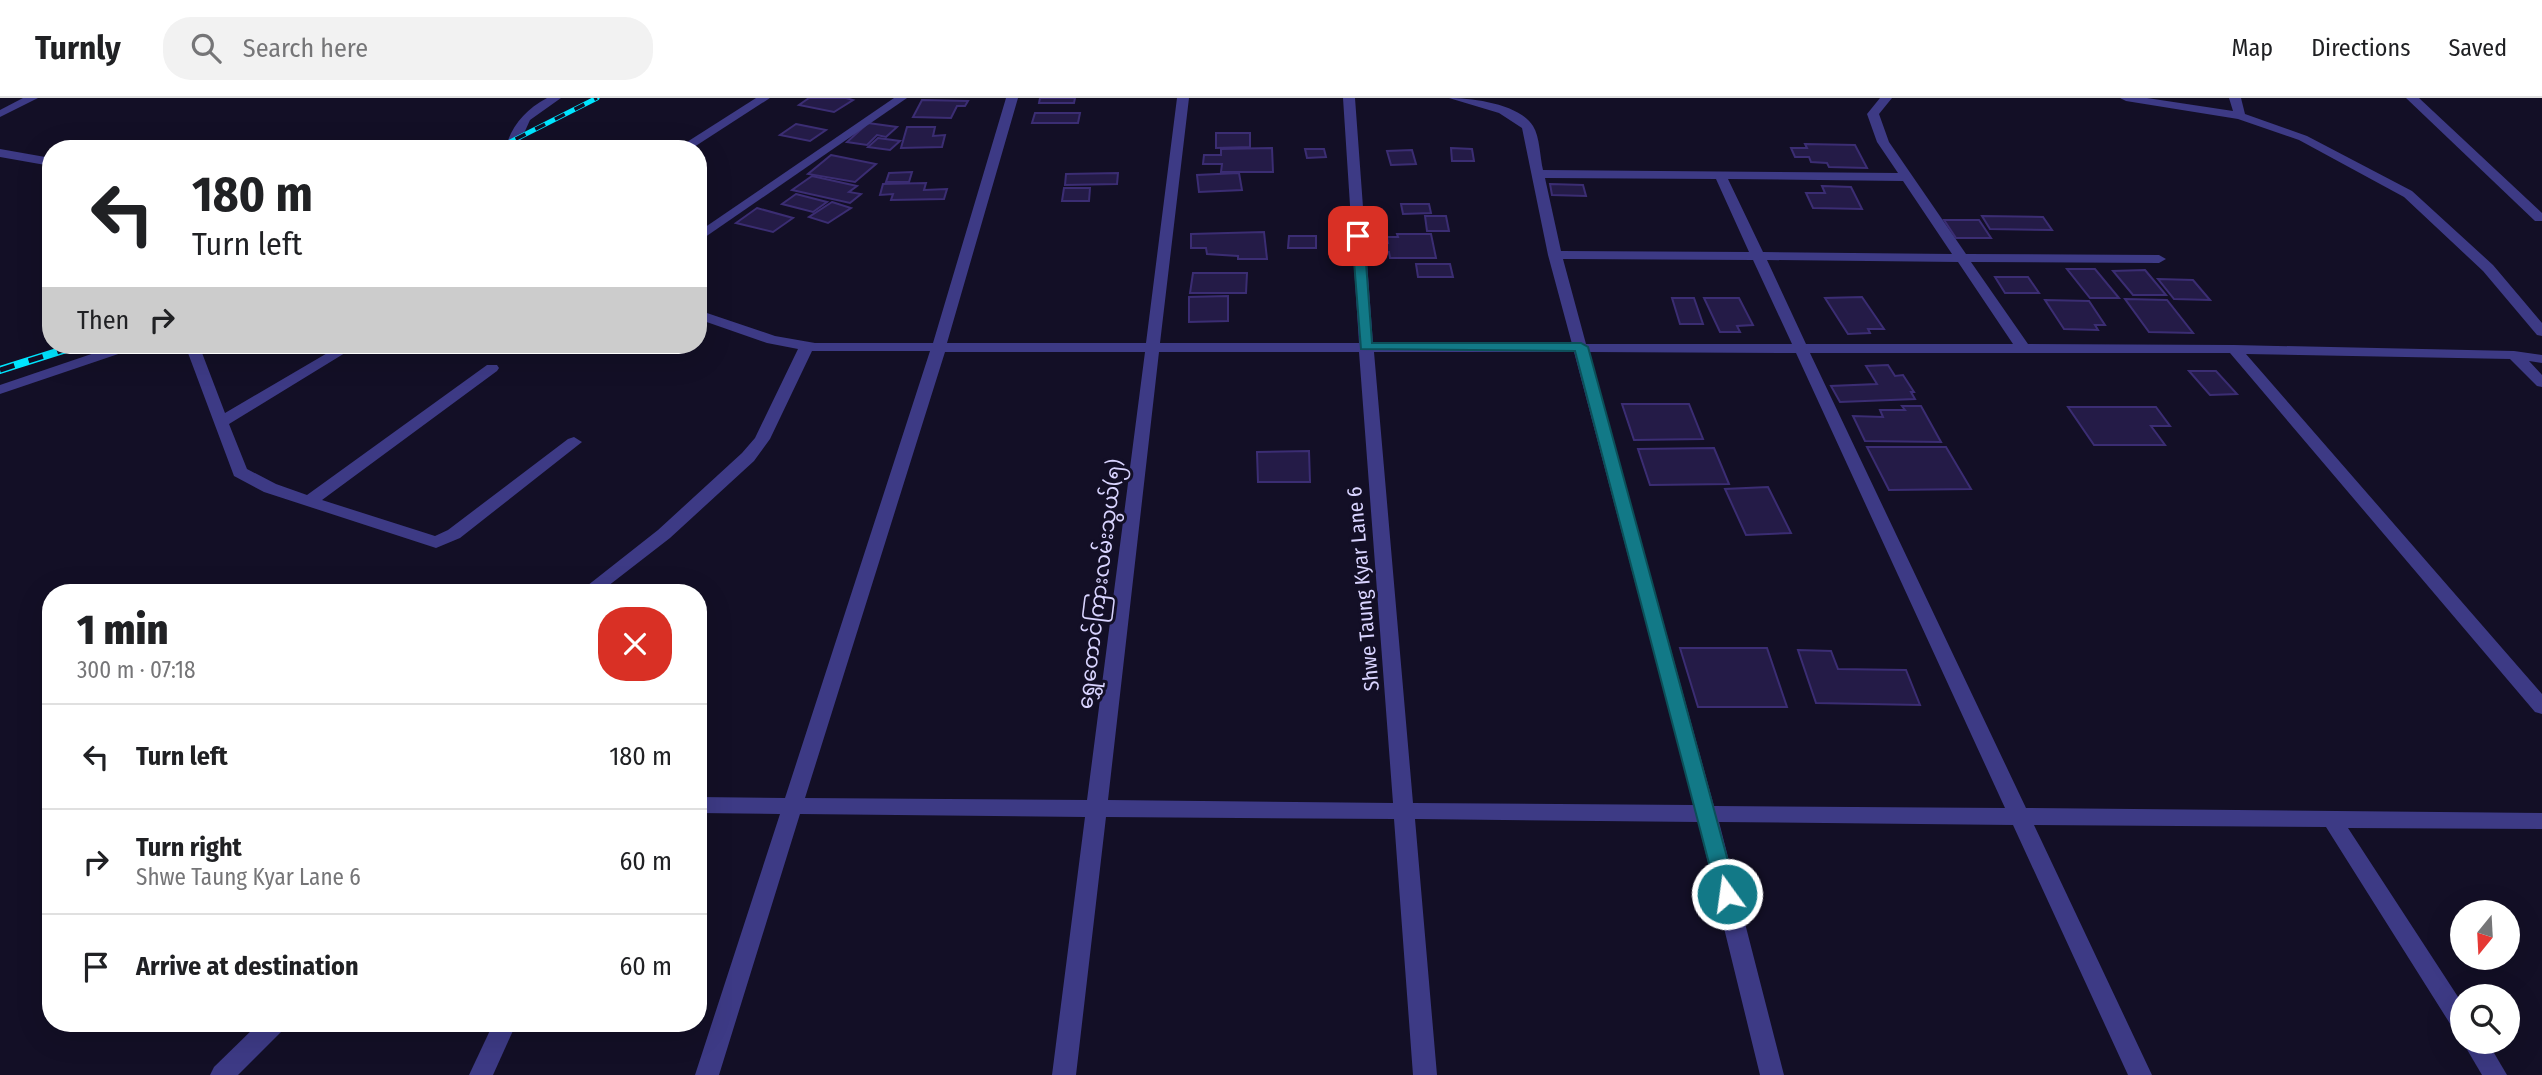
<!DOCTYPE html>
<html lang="en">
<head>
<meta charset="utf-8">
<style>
	body { margin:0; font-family:"Fira Sans Condensed","Noto Sans Myanmar",sans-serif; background:#f2f2f2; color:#202124; height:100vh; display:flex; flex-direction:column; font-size:26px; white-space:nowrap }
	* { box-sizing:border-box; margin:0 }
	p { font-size:23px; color:#757577 }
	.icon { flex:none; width:38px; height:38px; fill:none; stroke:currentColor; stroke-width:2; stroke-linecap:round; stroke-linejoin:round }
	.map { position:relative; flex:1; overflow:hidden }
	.details { position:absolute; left:42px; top:486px; width:665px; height:448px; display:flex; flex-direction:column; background:#fff; border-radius:28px; box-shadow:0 7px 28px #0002 }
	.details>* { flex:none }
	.banner { position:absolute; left:42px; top:42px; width:665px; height:214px; border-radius:28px; box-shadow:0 7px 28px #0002; background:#fff; color:#202124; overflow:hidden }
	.needle { width:46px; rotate:198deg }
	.buttons { position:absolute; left:2450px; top:802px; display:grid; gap:14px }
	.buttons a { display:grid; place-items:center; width:70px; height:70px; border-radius:50%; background:#fff; box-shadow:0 7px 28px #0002; font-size:35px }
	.pin { position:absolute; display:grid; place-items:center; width:60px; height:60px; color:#fff; margin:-30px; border-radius:14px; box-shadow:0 4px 10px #0006 }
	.me { position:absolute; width:77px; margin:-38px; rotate:346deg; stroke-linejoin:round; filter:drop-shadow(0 0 5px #0008) }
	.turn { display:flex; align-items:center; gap:24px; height:147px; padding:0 35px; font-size:32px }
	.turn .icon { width:91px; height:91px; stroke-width:2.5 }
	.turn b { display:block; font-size:49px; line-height:60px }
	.then { display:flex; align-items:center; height:66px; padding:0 35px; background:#0003; gap:14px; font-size:26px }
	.round { display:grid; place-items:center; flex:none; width:74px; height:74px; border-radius:28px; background:#f2f2f2 }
	.overview { display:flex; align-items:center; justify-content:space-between; height:119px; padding:0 35px }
	h1 { font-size:42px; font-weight:800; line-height:52px }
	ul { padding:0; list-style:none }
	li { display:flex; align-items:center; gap:21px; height:105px; padding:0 35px; border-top:2px solid #e0e0e0 }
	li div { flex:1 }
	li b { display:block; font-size:26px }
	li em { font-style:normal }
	header { display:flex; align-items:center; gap:42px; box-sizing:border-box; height:98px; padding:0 35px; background:#fff; border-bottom:2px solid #e0e0e0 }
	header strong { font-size:33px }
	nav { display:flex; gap:38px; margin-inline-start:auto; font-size:24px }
	.search { width:490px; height:63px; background:#f2f2f2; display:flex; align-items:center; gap:18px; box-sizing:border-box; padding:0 24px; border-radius:28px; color:#757577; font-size:26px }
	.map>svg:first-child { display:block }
	.building { fill:#241b47; stroke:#3b2d73; stroke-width:2 }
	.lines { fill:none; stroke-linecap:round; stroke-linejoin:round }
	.minor { fill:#3d3a85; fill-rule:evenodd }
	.rail-far1-casing { stroke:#00e5ff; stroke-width:5 }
	.rail-casing { stroke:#00e5ff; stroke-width:8 }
	.rail-far1 { stroke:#130f26; stroke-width:3.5; stroke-dasharray:11; stroke-linecap:butt }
	.rail { stroke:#130f26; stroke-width:5; stroke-dasharray:15; stroke-linecap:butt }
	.route { fill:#127987; stroke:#0c4f58; stroke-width:2 }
	.labels { text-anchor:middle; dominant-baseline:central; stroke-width:6; stroke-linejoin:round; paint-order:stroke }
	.street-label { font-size:21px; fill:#d9d4ff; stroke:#130f26 }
</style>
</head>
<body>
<header>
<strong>Turnly</strong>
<div class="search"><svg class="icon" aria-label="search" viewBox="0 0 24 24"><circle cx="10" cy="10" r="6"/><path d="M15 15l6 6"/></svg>Search here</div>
<nav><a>Map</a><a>Directions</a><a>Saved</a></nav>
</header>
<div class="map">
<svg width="2542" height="977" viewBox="0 0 2542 977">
	<rect width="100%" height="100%" fill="#130f26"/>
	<g class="building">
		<polygon points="809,0 846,0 853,2 834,14 799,7"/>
		<polygon points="1040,0 1075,0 1074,5 1039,5"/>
		<polygon points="922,2 968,3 965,8 957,8 951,20 913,19"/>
		<polygon points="1035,15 1080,15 1078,25 1032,25"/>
		<polygon points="868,25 897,29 886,39 877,37 867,47 847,44"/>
		<polygon points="796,26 826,32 810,43 780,37"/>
		<polygon points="907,29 935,29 933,38 945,37 942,49 901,50"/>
		<polygon points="1216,35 1250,35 1250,49 1216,50"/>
		<polygon points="878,40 900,43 890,52 868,49"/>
		<polygon points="1805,46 1855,47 1867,70 1829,69 1827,65 1811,64 1809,59 1795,59 1791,50 1807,50"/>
		<polygon points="1272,50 1273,74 1221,74 1222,66 1203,66 1204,57 1221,57 1221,51"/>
		<polygon points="1451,50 1472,51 1474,63 1452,63"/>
		<polygon points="1305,51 1324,51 1326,59 1307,60"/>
		<polygon points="1412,52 1416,66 1391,67 1387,53"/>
		<polygon points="831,57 876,66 855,84 808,76"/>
		<polygon points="912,74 909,84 886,84 889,75"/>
		<polygon points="1118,75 1117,86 1065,87 1066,76"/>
		<polygon points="1239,75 1242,92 1199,94 1197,77"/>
		<polygon points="812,78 857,88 849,94 861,96 850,105 792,92"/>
		<polygon points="926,85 924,92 947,91 944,101 891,102 893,96 880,97 883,86"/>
		<polygon points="1550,86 1583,87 1586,98 1552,97"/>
		<polygon points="1822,88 1851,89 1862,111 1813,110 1806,95 1825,95"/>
		<polygon points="1064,90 1090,90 1089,103 1062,103"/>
		<polygon points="796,96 827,104 813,114 782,106"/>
		<polygon points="832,104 851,110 828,125 809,119"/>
		<polygon points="1401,106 1429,106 1431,115 1403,116"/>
		<polygon points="757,110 793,120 773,134 736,125"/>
		<polygon points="1425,118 1446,118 1449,133 1427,133"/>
		<polygon points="1982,118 2043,119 2052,132 1990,131"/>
		<polygon points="1944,122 1979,122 1991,140 1956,140"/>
		<polygon points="1264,134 1267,161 1238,161 1238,158 1207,156 1206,150 1191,150 1191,136"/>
		<polygon points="1397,136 1431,136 1436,160 1390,160 1389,154 1378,154 1377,146 1388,145 1387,139 1398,139"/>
		<polygon points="1289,138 1316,138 1316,150 1288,150"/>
		<polygon points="1416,166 1450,166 1453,179 1418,179"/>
		<polygon points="2067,171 2095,171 2119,200 2090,200"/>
		<polygon points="2145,172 2166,197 2133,197 2113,173"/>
		<polygon points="1193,175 1247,175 1246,195 1190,195"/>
		<polygon points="1995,179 2028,179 2039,195 2005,195"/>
		<polygon points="2158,181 2193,182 2210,202 2174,201"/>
		<polygon points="1228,198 1228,223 1189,224 1189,199"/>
		<polygon points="1862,199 1884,231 1868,231 1870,235 1848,236 1825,200"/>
		<polygon points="1672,200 1694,200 1703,226 1680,226"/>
		<polygon points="1704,200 1739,200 1753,227 1737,228 1740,234 1720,234"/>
		<polygon points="2125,201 2167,202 2193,235 2149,234"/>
		<polygon points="2045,202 2089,203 2105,227 2095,227 2098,232 2064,231"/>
		<polygon points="1888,267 1895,278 1903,277 1914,294 1911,294 1915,301 1840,304 1831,288 1877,286 1866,268"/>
		<polygon points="2189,273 2216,273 2237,296 2210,297"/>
		<polygon points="1622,306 1689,306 1703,341 1634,342"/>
		<polygon points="1902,308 1921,308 1941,344 1865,343 1853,318 1883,319 1880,312 1905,312"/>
		<polygon points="2068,309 2156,309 2170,328 2151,328 2165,347 2094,347"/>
		<polygon points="1867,349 1946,349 1971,391 1889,392"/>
		<polygon points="1714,350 1729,386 1650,387 1638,351"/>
		<polygon points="1309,353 1310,384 1258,384 1257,354"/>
		<polygon points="1768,389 1791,435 1746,437 1725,391"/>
		<polygon points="1680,550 1767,550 1787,609 1698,609"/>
		<polygon points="1798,552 1831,553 1838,571 1906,572 1920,607 1816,605"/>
	</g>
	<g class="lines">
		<g class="minor">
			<polygon points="23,0 38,0 0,19 0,12"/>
			<path d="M 547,0 L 561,0 L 530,22 L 517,51 L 505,51 C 512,27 525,12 547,0 Z"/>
			<polygon points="756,0 770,0 691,51 676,51"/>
			<polygon points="894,0 907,0 698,144 698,134"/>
			<path d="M 1006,0 L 1018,0 L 947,245 L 1146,245 L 1177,0 L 1189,0 L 1160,245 L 1359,245 L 1343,0 L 1355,0 L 1373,245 L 1572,246 L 1548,157 L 1522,30 L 1499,15 L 1449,0 C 1472,0 1520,6 1533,28 C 1540,39 1540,60 1543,72 L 1898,75 L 1877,44 L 1867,16 L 1880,0 L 1892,0 L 1879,16 L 1889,44 L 1966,156 L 2159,157 L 2166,161 L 2159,165 L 1971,164 L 2028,246 L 2234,247 L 2514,253 L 2542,257 L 2542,265 L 2529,263 L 2542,277 L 2542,289 L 2537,288 L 2510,261 L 2246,256 L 2542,596 L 2542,616 L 2535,614 L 2230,255 L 1810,255 L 2026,710 L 2542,715 L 2542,731 L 2348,730 L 2462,905 L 2462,935 L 2454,932 L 2326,729 L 2034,727 L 2152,977 L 2128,977 L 2013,727 L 1719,724 L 1784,977 L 1760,977 L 1698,724 L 1415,721 L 1437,977 L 1413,977 L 1394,721 L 1106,719 L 1076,977 L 1052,977 L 1085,719 L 800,716 L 719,977 L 695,977 L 780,716 L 698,715 L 698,699 L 785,700 L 930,253 L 812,253 L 770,341 L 754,363 L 670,440 L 599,495 L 578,495 L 658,432 L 742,355 L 755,340 L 798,251 L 767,245 L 698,221 L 698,212 L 775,238 L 815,245 L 933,245 ZM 1545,80 L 1716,81 L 1749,154 L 1561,153 ZM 1728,81 L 1903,83 L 1952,156 L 1763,154 ZM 1563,161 L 1753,162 L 1792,246 L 1586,246 ZM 1767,162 L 1958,164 L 2013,246 L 1806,246 ZM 945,254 L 1145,254 L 1087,702 L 805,700 ZM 1159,254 L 1359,254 L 1393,705 L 1108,702 ZM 1374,254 L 1574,254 L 1694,707 L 1413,705 ZM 1589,254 L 1796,255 L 2005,710 L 1714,708 Z"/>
			<polygon points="2120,0 2147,0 2233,13 2229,0 2241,0 2245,16 2307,38 2412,93 2493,167 2542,225 2542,238 2537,237 2483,173 2404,99 2299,42 2238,21 2126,3"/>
			<polygon points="2406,0 2419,0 2542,115 2542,123 2535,123"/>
			<polygon points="0,51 51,60 51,68 0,59"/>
			<polygon points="118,247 138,247 136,250 0,296 0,287"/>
			<polygon points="185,247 199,247 225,315 341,247 358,247 229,326 247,371 276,386 307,397 487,267 497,267 499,270 497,273 322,402 435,438 448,432 568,341 574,339 582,344 460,440 436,450 264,394 234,378"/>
			<polygon points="258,926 286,926 282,933 238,977 210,977 214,969"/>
			<polygon points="493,926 516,926 493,977 469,977"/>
			<polygon points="2462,943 2487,943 2507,977 2482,977"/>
		</g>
		<defs>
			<g id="rail-far1">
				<polyline points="496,51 597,0"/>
				<polyline points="70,249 78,247"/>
			</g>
			<polyline id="rail" points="0,272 76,248"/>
		</defs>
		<use href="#rail-far1" class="rail-far1-casing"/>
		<use href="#rail" class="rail-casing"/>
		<use href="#rail-far1" class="rail-far1"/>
		<use href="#rail" class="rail"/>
	</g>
	<polygon class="route" points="1358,135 1364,138 1372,245 1581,245 1588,249 1737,796 1734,801 1727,804 1720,801 1717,796 1575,253 1361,251 1352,138"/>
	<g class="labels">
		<g class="street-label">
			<text transform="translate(1100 486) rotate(-83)">ရွှေတောင်ကြားလမ်းသွယ်(၅)</text>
			<text transform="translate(1363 491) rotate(-95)">Shwe Taung Kyar Lane 6</text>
		</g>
	</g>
</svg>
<div class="buttons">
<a><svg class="needle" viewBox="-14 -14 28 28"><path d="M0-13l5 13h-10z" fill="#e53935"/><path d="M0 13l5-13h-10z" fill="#757577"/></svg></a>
<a><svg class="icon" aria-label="search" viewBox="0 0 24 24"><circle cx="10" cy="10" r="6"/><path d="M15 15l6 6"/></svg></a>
</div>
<div class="pin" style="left:1358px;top:138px;background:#d93025"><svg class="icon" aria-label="arrive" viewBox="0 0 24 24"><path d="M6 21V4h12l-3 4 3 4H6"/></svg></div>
<svg class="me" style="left:1727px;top:796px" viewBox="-20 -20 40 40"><circle r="17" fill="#127987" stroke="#fff" stroke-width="3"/><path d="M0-11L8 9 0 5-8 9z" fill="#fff"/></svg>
<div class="banner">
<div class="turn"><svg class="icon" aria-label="left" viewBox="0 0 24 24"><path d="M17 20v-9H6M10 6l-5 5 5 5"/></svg><div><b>180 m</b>Turn left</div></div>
<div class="then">Then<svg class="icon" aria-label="right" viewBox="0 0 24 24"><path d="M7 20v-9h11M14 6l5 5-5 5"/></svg></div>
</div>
<section class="details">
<div class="overview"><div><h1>1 min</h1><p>300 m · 07:18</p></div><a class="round" style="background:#d93025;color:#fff"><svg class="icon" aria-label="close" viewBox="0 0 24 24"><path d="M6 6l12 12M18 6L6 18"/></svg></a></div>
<ul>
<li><svg class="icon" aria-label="left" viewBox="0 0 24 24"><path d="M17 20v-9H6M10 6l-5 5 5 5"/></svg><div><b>Turn left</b></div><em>180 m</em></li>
<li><svg class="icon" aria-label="right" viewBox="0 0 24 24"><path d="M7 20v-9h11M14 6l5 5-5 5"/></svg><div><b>Turn right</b><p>Shwe Taung Kyar Lane 6</p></div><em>60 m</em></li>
<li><svg class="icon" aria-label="arrive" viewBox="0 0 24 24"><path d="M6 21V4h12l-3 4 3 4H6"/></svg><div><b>Arrive at destination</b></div><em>60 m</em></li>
</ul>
</section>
</div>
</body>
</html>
